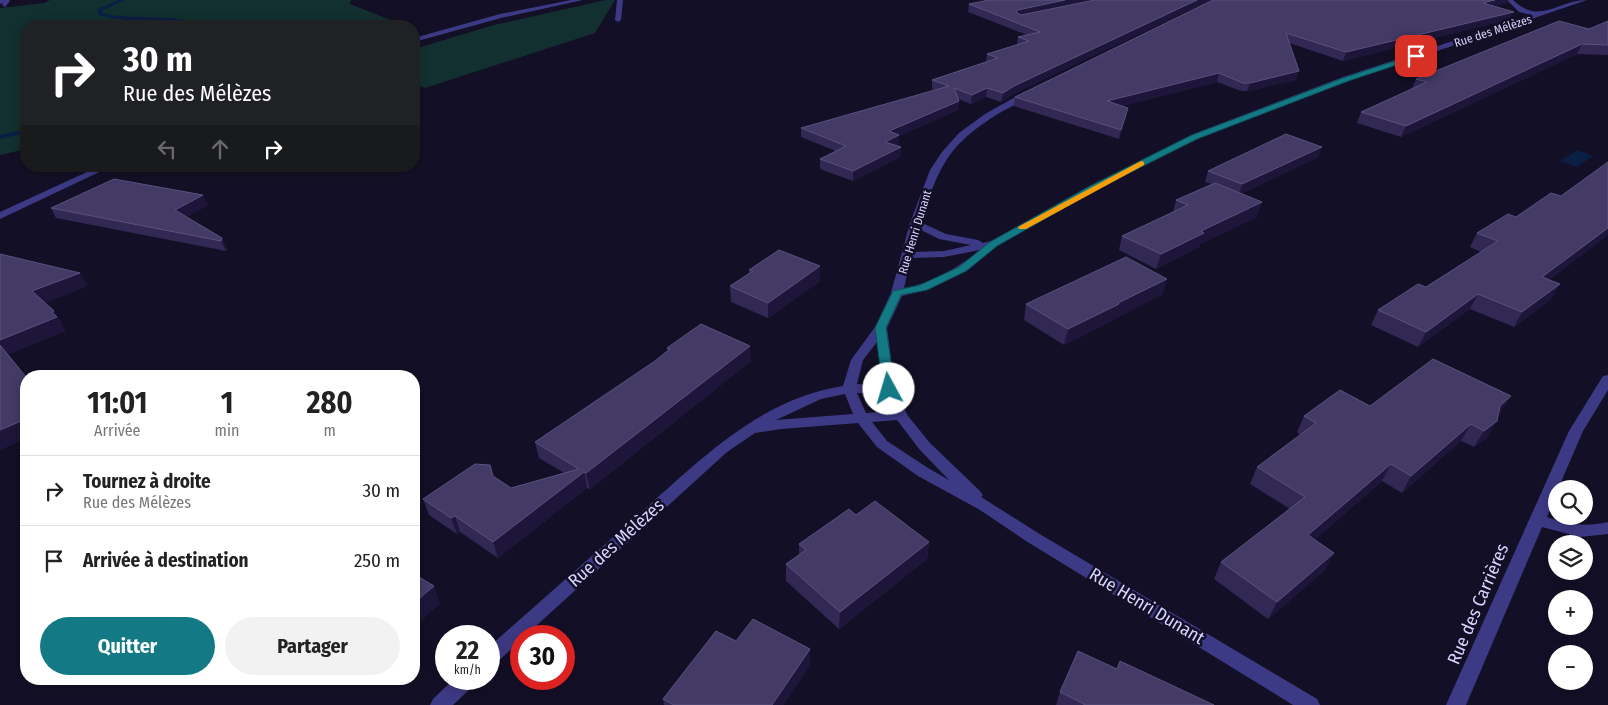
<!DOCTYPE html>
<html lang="fr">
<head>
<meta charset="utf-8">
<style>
	body { margin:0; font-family:"Fira Sans Condensed",sans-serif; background:#f2f2f2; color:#222; height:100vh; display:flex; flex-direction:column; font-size:19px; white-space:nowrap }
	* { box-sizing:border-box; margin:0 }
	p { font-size:16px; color:#767676 }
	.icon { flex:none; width:28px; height:28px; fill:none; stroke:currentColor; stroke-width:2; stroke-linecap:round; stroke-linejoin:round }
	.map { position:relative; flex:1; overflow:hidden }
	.details { position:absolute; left:20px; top:370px; width:400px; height:315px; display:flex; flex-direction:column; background:#fff; border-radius:20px; box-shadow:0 2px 12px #0003 }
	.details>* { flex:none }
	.guide { position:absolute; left:20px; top:20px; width:400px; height:152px; border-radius:20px; box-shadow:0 2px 12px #0003; background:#202124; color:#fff; overflow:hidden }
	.fabs { position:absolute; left:1548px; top:480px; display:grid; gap:10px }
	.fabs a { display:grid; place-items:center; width:45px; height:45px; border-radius:50%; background:#fff; box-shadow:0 2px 12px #0003; font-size:25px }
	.speed { position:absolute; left:435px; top:625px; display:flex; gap:10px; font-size:25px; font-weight:700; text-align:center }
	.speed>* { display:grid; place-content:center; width:65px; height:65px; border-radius:50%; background:#fff; box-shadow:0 2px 12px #0003; line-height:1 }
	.speed small { font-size:12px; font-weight:400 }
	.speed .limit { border:8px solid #d22; background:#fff; color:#111 }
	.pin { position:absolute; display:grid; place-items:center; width:42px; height:42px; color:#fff; margin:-21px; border-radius:10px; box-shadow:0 2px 8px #0006 }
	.me { position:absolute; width:55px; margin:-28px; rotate:354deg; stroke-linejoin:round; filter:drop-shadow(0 0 4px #0008) }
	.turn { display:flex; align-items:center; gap:18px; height:105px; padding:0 20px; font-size:22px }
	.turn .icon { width:65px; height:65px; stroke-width:2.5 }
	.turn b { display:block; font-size:35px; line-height:42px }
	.lanes { display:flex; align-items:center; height:48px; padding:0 20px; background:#0003; justify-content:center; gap:25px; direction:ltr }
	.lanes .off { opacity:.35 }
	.eta { display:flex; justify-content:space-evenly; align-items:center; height:85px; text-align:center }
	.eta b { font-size:30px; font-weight:700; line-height:35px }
	.primary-button { display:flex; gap:10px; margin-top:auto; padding:10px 20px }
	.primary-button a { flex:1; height:58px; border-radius:30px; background:#137a85; color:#fff; font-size:20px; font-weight:700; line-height:58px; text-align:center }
	.primary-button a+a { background:#f2f2f2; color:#222 }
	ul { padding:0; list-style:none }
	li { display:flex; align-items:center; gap:15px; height:70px; padding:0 20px; border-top:1px solid #e0e0e0 }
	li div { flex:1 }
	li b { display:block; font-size:19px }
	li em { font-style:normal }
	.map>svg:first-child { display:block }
	.green { fill:#12302f }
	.water { fill:#0a1f44 }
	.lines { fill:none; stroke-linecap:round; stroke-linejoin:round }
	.stream { fill:#0a1f44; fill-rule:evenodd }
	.minor { fill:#3d3a85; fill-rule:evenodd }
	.wall { fill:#312854 }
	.shaded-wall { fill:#1d163a }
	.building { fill:#433a66; stroke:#5a527e }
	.route { fill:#137a85; stroke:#0c4f56 }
	.slow { fill:#f59e0b }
	.labels { text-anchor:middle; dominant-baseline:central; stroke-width:5; stroke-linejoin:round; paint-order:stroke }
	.far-street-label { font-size:12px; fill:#d9d4ff; stroke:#130f26 }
	.near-street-label { font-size:18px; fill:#d9d4ff; stroke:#130f26 }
</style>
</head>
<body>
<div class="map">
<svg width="1608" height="705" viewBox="0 0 1608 705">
	<rect width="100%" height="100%" fill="#130f26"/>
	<g class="green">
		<polygon points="50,0 351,0 350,4 406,26 26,26 26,149 0,155 0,8 44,3"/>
		<polygon points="606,0 615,0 595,33 425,88 414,84 414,49 494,25"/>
	</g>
	<polygon class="water" points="1578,150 1593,156 1577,167 1560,161"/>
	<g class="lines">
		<g class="stream">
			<path d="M 119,0 L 125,0 L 102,11 L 103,13 C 134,22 176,11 202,26 C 192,27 184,22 174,22 C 149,19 125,23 99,15 L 97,9 Z"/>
			<polygon points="26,129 26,133 0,139 0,135"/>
		</g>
		<g class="minor">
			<polygon points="0,0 9,0 10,1 5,7 2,5 3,3 0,4"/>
			<polygon points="571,0 583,0 501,18 414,42 414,38 500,14"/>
			<polygon points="617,0 623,0 621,20 618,22 615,20"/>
			<path d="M 1507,0 L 1513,0 C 1540,26 1557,0 1587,0 L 1349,81 L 1197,139 L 1096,190 L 997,246 L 967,271 L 927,290 L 902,296 L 887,328 L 894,381 L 901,403 L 908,416 L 930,443 L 980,491 L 983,495 L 981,497 L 1038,533 L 1317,699 L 1320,705 L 1293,705 L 1026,541 L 980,510 L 918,476 L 877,447 L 858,423 L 781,429 L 755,433 L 727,452 L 525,636 L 521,636 L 521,640 L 495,664 L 489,666 L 489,647 C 535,606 582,565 629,523 C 692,468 756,399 843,386 L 851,360 L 875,327 L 891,293 L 910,223 L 930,170 L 942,152 L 959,133 L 985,114 L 1026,91 L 1033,93 C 1021,104 1003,109 990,119 C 943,150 939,172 920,222 L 946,234 L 978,240 L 983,243 L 991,241 L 1090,186 L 1191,135 L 1343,77 L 1532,15 L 1519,12 ZM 919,229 L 939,239 L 971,245 L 944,251 L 913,252 ZM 980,250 C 957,268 933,283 904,288 L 911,258 L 944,257 ZM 877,342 L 882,385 L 857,384 L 863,360 ZM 857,393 L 884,393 L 892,411 L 866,413 ZM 845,394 L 853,414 L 776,420 L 821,399 ZM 897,420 L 920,450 L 949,480 L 928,468 L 887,441 L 872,422 Z"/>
			<polygon points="100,166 112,166 0,219 0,212"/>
			<path d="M 1608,375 L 1608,390 L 1583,431 L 1558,489 L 1556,489 L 1556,494 L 1547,517 C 1567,525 1586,527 1608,522 L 1608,534 L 1580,537 L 1542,527 L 1466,705 L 1446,705 L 1569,431 L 1603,376 Z"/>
			<polygon points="454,679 476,679 474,685 453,705 430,705 433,699"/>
		</g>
	</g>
	<g class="wall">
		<polygon points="1211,0 1013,94 1001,102 986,97 971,104 958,99 959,101 958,110 899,136 899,144 896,145 901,147 900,157 853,181 820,169 820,159 836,151 801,137 801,128 936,90 932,89 932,80 986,62 987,54 1017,45 1018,37 1027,35 968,12 969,4"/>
		<polygon points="1213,0 1507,3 1494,6 1510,19 1343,61 1289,43 1296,80 1247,91 1241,91 1217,82 1121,106 1126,117 1119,139 1014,106 1015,97"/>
		<polygon points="1608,21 1608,55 1577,54 1401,137 1357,123 1361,112 1412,89 1416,79 1589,29"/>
		<polygon points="1318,157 1241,194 1257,217 1200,244 1199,247 1156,269 1119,250 1122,236 1173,212 1176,200 1212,184 1205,182 1208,171"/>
		<polygon points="1608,162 1608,235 1549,280 1551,299 1514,327 1470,309 1418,347 1371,325 1378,310 1426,287 1481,252 1470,247 1477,233 1516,217 1561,196"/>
		<polygon points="208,205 186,217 222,238 227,249 226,251 56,218 51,208"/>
		<polygon points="749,270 820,281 768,318 731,302 730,286 749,274"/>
		<polygon points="1163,294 1116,318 1115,319 1064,345 1024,320 1026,304"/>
		<polygon points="667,348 751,361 590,489 587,488 498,558 460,532 457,534 429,515 423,499 493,476 511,488 564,473 539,458 535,442 655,361 667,351"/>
		<polygon points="1370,406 1501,412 1498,415 1487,438 1474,447 1461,441 1402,493 1382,481 1314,540 1325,570 1268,619 1214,579 1221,562 1290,509 1250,484 1257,467 1300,435 1297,432 1304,416"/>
		<polygon points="856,515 929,542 927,559 839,629 786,581 786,564 799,555 799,544"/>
		<polygon points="736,641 810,649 810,665 783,705 664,705 663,699"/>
		<polygon points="1117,669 1214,705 1056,705 1060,692"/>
	</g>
	<g class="shaded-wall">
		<polygon points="1065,0 1098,0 1017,17 1016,12 1018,10"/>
		<polygon points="1197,0 1211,0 1013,94 1001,102 1003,93 1014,86"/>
		<polygon points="1495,0 1508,0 1507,3 1479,11 1483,3"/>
		<polygon points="1514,12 1510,19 1343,61 1346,52"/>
		<polygon points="1582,44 1577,54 1401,137 1406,126"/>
		<polygon points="1299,71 1296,80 1247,91 1250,83"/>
		<polygon points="1219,73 1217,82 1105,110 1107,101"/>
		<polygon points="987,88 986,97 971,104 972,95"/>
		<polygon points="959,101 958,110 899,136 899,144 884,151 885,142 889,131"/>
		<polygon points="1128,108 1126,117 1119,139 1121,130"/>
		<polygon points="901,147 900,157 853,181 853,171"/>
		<polygon points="1322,147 1318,157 1239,195 1242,184"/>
		<polygon points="203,195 208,205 180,220 175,210"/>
		<polygon points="1262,202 1257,217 1200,244 1199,247 1156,269 1161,254 1201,231"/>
		<polygon points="1608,228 1608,235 1534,292 1542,277"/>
		<polygon points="222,238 227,249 226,251 221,241"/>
		<polygon points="820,266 820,281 768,318 768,303"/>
		<polygon points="80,273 88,286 41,305 32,291"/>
		<polygon points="1167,279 1163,294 1116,318 1115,319 1064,345 1068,329 1118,303"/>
		<polygon points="1560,284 1551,299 1514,327 1522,312"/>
		<polygon points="1478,294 1470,309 1418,347 1426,332"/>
		<polygon points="54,311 63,325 62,326 66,331 7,355 0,345 0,340"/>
		<polygon points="750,346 751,361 590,489 586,473"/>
		<polygon points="1511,396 1501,412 1489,423 1500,406"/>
		<polygon points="26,419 26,439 0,450 0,430"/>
		<polygon points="1497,421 1487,438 1474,447 1484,431"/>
		<polygon points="1471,424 1461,441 1402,493 1411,476"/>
		<polygon points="1391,464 1382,481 1299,553 1308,535"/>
		<polygon points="584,472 587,488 498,558 493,542"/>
		<polygon points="455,516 460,532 457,534 451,518"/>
		<polygon points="929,542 927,559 839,629 840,612"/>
		<polygon points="1334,553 1325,570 1268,619 1277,602"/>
		<polygon points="434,586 440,604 414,627 414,603"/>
		<polygon points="810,649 810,665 783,705 772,705"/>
	</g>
	<g class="building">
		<polygon points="989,0 1065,0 1018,10 1016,12 1021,15 1095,0 1197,0 1014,86 1003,93 987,88 972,95 954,88 959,101 889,131 899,135 885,142 901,147 853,171 820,159 846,146 801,128 949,86 932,80 998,58 987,54 1029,41 1018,37 1040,32 969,4"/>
		<polygon points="1213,0 1495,0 1483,3 1514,12 1346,52 1286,33 1299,71 1250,83 1243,83 1219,73 1107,101 1128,108 1121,130 1015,97"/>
		<polygon points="1559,21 1589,29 1608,21 1608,45 1582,44 1406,126 1361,112 1427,82 1416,79"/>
		<polygon points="1286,134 1322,147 1242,184 1208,171"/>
		<polygon points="1608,162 1608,228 1542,277 1560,284 1522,312 1478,294 1426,332 1378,310 1418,284 1426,287 1498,241 1477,233 1508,214 1516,217 1551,193 1561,196"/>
		<polygon points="114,179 203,195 175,210 222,238 221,241 51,208"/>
		<polygon points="1215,183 1262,202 1201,231 1204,233 1161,254 1122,236 1188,205 1176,200"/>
		<polygon points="779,250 820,266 768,303 730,286 753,271 749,270"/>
		<polygon points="0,254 80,273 32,291 54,311 52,312 57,317 0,340"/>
		<polygon points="1126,257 1167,279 1118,303 1119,304 1068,329 1026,304"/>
		<polygon points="701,324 750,346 586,473 584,472 493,542 455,516 451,518 423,499 475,464 490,465 493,476 511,488 579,469 535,442 655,361 670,349 667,348"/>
		<polygon points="0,345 26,377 26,419 0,430"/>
		<polygon points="1433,359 1511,396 1500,406 1497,421 1484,431 1471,424 1411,476 1391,464 1308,535 1334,553 1277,602 1221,562 1305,497 1257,467 1316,423 1304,416 1340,390 1370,406"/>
		<polygon points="875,501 929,542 840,612 786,564 806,550 799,544 849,509 856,515"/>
		<polygon points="414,574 434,586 414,603"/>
		<polygon points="753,619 810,649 772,705 674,705 663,699 716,631 736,641"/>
		<polygon points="1078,651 1117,669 1120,661 1214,705 1084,705 1084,704 1060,692"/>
	</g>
	<polygon class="route" points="1416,54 1419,56 1418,58 1348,81 1197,139 1097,189 997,246 966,271 927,290 901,295 886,328 895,389 889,393 883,389 875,328 893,291 920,285 959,267 990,242 1090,186 1192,135 1343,78"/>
	<polygon class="slow" points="1141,161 1144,162 1144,165 1026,229 1019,229 1018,227"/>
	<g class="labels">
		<g class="far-street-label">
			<text transform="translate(1493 31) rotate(-18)">Rue des Mélèzes</text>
			<text transform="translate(915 232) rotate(-73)">Rue Henri Dunant</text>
		</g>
		<g class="near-street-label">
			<text transform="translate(616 543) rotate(-42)">Rue des Mélèzes</text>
			<text transform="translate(1478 604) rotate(-67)">Rue des Carrières</text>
			<text transform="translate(1147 606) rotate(31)">Rue Henri Dunant</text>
		</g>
	</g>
</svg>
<div class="fabs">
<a><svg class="icon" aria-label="search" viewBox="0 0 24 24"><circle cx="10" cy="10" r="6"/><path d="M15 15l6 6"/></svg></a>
<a><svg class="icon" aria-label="layers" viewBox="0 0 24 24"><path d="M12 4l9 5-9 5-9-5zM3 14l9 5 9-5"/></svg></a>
<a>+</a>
<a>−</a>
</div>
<div class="speed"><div>22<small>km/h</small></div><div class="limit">30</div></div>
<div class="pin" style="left:1416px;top:56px;background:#d93025"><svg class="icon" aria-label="arrive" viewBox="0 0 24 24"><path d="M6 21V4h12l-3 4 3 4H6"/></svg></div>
<svg class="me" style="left:889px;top:389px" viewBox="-20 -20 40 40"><circle r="19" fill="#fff"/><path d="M0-13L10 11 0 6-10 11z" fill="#137a85"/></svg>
<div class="guide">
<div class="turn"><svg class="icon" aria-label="right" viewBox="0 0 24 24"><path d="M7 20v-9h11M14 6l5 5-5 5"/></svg><div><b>30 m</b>Rue des Mélèzes</div></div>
<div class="lanes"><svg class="icon off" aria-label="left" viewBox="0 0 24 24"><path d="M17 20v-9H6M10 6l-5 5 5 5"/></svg><svg class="icon off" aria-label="ahead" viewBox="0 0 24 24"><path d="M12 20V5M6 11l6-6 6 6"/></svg><svg class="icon" aria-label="right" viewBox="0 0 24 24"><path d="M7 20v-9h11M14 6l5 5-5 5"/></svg></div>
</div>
<section class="details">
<div class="eta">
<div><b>11:01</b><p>Arrivée</p></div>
<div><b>1</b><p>min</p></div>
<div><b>280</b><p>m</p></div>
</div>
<ul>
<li><svg class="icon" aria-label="right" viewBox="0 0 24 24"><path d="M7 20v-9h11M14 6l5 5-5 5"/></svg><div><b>Tournez à droite</b><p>Rue des Mélèzes</p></div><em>30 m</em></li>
<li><svg class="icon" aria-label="arrive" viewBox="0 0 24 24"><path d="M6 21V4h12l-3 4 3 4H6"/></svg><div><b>Arrivée à destination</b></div><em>250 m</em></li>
</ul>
<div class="primary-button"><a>Quitter</a><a>Partager</a></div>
</section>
</div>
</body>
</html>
